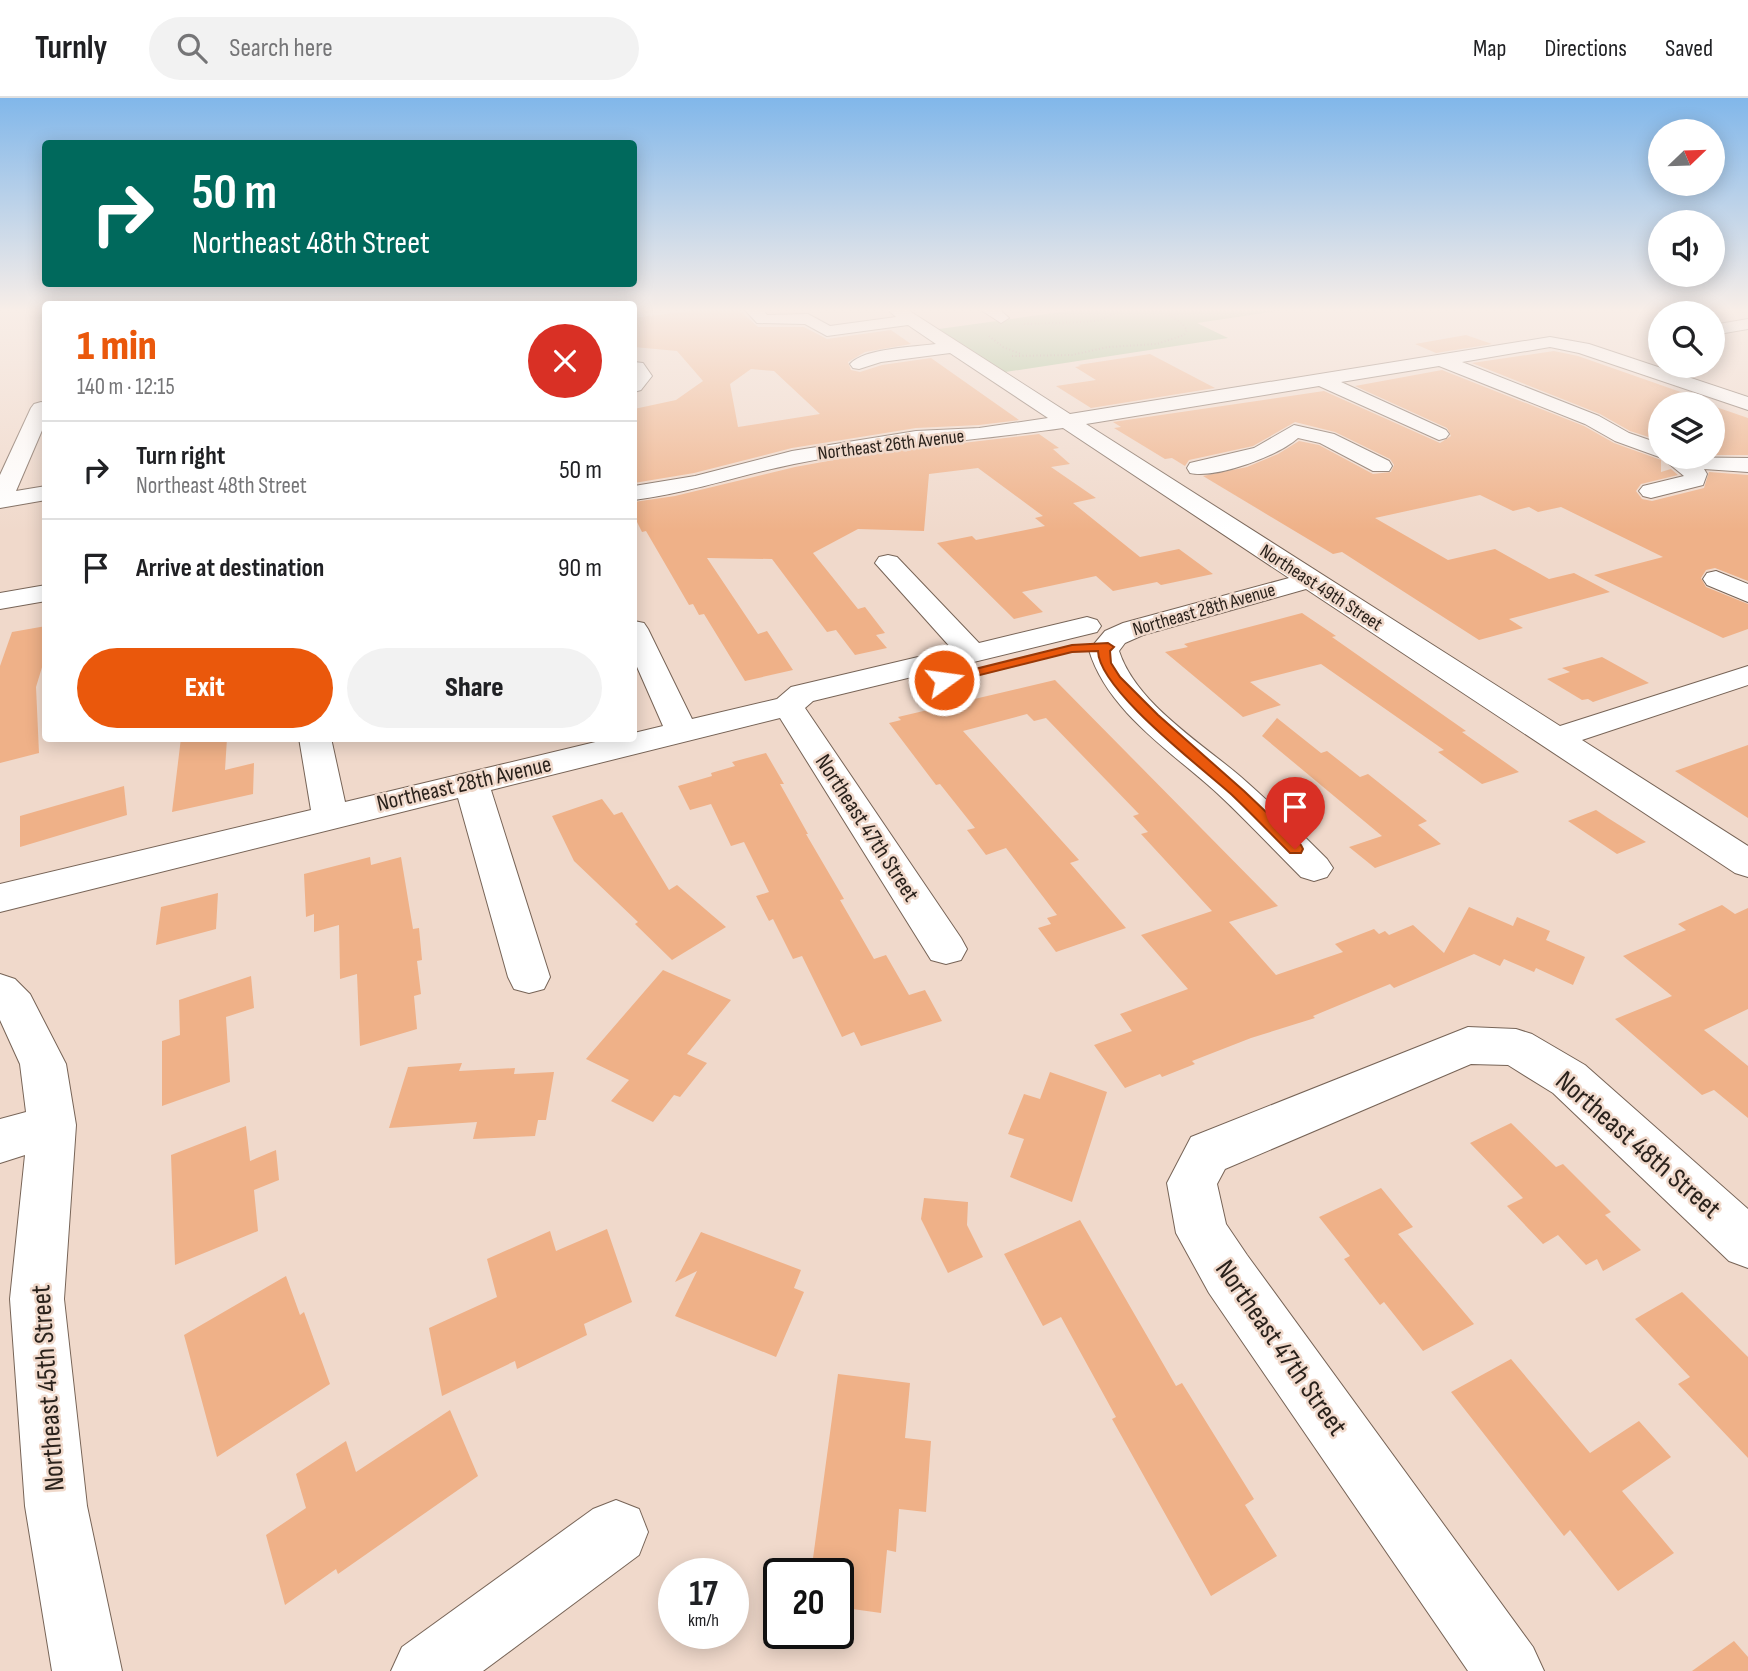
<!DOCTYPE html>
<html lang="en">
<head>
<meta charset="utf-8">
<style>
	body { margin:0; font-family:"Sofia Sans Condensed",sans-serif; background:#f2f2f2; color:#202124; height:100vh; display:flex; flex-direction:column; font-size:26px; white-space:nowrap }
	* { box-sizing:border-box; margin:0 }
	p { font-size:23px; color:#757577 }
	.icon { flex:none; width:38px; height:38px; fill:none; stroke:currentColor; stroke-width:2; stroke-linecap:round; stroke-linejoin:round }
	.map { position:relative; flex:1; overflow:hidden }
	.side { position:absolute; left:42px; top:203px; width:595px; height:441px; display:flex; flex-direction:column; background:#fff; border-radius:7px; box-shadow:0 4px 18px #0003 }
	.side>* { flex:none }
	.banner { position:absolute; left:42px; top:42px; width:595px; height:147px; border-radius:7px; box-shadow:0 4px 18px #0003; background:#00695c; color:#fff; overflow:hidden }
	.needle { width:46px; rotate:67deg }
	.fabs { position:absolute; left:1648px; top:21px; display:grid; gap:14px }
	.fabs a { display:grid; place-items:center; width:77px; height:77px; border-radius:50%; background:#fff; box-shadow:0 4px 18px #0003; font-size:35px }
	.speed { position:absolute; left:658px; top:1460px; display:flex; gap:14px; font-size:35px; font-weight:700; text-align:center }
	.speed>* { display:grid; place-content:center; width:91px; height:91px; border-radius:50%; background:#fff; box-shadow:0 4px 18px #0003; line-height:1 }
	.speed small { font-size:18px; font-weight:400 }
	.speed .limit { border:4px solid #111; border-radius:10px; background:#fff; color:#111 }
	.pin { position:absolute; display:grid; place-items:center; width:60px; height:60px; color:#fff; margin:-72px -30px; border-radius:50% 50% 50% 0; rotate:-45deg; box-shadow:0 0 7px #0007 }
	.pin .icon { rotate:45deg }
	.me { position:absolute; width:77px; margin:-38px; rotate:76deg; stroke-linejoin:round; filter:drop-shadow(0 0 5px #0008) }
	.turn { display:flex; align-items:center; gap:24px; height:147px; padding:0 35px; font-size:32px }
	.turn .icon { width:91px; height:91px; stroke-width:2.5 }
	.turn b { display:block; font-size:49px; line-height:60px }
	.round { display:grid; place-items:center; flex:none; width:74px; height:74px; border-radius:37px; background:#f2f2f2 }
	.headline { display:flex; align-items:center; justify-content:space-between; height:119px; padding:0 35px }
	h1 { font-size:42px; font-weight:800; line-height:52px; color:#ea580c }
	.cta { display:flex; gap:14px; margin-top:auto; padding:14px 35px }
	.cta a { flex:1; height:80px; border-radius:42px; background:#ea580c; color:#fff; font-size:28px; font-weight:800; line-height:80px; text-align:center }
	.cta a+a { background:#f2f2f2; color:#202124 }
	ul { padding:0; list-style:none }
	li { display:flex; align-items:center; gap:21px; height:98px; padding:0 35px; border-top:2px solid #e0e0e0 }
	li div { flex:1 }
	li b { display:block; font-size:26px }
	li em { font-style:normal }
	header { display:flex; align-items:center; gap:42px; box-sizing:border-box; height:98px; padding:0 35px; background:#fff; border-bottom:2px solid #e0e0e0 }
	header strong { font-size:33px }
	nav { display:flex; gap:38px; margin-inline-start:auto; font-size:24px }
	.search { width:490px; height:63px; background:#f2f2f2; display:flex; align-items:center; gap:18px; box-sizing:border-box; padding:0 24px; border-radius:38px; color:#757577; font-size:26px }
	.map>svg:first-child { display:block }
	.green { fill:#9abd8c }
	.building { fill:#efb188; fill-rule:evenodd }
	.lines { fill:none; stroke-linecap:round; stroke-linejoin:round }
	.minor-casing { stroke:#776457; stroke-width:2 }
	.path { stroke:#9f8e83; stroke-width:2; stroke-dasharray:1 2.5; stroke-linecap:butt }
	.minor { fill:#fff; fill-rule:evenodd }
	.route { fill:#ea580c; stroke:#983908; stroke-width:2 }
	.labels { text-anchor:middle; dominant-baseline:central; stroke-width:5; stroke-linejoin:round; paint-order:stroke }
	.far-street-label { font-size:19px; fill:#2a221c; stroke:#f0d9cb }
	.street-label { font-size:23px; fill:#2a221c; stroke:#f0d9cb }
	.near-street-label { font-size:28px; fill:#2a221c; stroke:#f0d9cb }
</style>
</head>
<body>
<header>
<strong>Turnly</strong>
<div class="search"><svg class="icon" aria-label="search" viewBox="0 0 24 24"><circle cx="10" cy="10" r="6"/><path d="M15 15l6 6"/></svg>Search here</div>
<nav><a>Map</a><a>Directions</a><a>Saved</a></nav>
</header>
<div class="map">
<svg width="1748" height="1573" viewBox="0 0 1748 1573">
	<rect width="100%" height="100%" fill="#f0d9cb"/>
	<polygon class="green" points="1075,212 1284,212 1197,225 1228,240 999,275 932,232"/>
	<g class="building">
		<path d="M 698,212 L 739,212 L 758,229 L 804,229 L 827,241 L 891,232 L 911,246 L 865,254 L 848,264 L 851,272 L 860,274 L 882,267 L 931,260 L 1019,322 L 979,327 L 916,330 L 792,350 L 694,375 L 634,385 L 634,311 L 676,302 L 703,283 L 677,253 L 634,249 L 634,220 ZM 751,271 L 774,273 L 820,316 L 738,329 L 730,286 Z"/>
		<polygon points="1466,237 1492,246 1436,255 1415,246"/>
		<polygon points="1554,253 1578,258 1695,299 1661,306 1661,343 1630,333 1600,316 1472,265"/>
		<polygon points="1150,256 1215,290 1091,310 1056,288 1096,282 1075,269 1081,268 1078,267"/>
		<polygon points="1442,272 1584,328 1614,345 1661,362 1661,374 1671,371 1678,377 1641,386 1636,393 1642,401 1652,403 1704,390 1709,374 1748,377 1748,483 1715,470 1706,472 1701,480 1706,489 1748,506 1748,531 1723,540 1594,477 1663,459 1561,409 1538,414 1529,409 1513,413 1480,397 1375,420 1448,462 1495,451 1549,481 1574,475 1610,494 1509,521 1523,530 1479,542 1342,454 1333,456 1203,378 1247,369 1278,356 1299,343 1319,347 1373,376 1391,374 1394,367 1390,361 1335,334 1295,324 1253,348 1189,362 1185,368 1172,360 1165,361 1114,330 1121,329 1113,324 1324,293 1440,345 1451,338 1447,330 1355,288"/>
		<polygon points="1713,308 1748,320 1748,357 1713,357"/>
		<polygon points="1039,336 1059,350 1053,351 1070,366 1051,369 1096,400 1073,405 1140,459 1179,451 1213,476 1161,487 1157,484 1113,493 1096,478 1022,494 1043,514 1014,521 937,445 972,438 976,442 1045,428 1035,420 1043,418 978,370 929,376 924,433 858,431 813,455 858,511 865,509 885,535 876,537 887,550 855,557 836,532 827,534 772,461 707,460 758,536 767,533 793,572 745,583 704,516 699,517 693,506 689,507 646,433 642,434 634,418 634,404 675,398 795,369 861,357"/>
		<polygon points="1302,515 1336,538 1332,539 1466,633 1462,634 1519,674 1482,686 1438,654 1444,652 1321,566 1250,584 1281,607 1243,619 1165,554 1188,549 1184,546"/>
		<polygon points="46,528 46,556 36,589 39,655 0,665 0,568 12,534"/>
		<polygon points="1602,559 1649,585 1593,604 1588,601 1582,602 1547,581 1570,574 1562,570"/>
		<polygon points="1055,582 1278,808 1229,824 1276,877 1343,854 1335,846 1374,831 1379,836 1385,833 1389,837 1413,827 1444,855 1469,809 1513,828 1517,819 1550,833 1546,842 1585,859 1573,887 1536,870 1534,874 1504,861 1500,868 1474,856 1394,890 1390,886 1313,918 1315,920 1251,940 1192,963 1195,966 1162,979 1160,976 1125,990 1094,947 1132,933 1120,916 1188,891 1141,837 1212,813 1141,736 1148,734 1133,718 1139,716 1046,620 1034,623 1027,616 963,633 1079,762 1070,765 1126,830 1056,854 1038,830 1051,826 1047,820 1057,817 1006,750 986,757 967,732 975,730 940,686 936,687 889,625 901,622 898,619"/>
		<polygon points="1277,620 1321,655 1327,653 1360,679 1368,676 1427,723 1418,727 1441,746 1375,770 1349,749 1382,738 1262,638"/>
		<polygon points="181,640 227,640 225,672 254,665 253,696 172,714"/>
		<polygon points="1748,647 1748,720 1675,673"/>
		<polygon points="766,655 784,686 780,686 808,736 806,736 844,801 840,802 874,861 886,857 909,897 925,892 942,923 861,948 854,934 842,939 802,858 793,861 773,821 769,823 756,798 769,794 744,744 731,748 711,706 690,712 678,688 712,678 711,675 735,668 732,664"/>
		<polygon points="124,688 127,717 20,749 20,718"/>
		<polygon points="602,701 614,717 622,714 669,792 677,787 726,829 672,862 635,826 638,824 574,763 552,718"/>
		<polygon points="1596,712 1608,720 1646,744 1617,756 1568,723"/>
		<polygon points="370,759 371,767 401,759 413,831 419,830 422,862 417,863 421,896 414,898 417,931 360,948 357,876 340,881 339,827 314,834 314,816 306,819 304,776"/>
		<polygon points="218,795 216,831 156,847 161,809"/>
		<polygon points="1722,807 1735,816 1748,810 1748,911 1704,932 1748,968 1748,1020 1714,992 1702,997 1615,921 1672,898 1623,858 1686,832 1678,826"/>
		<polygon points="663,872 731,902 687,956 707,965 680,999 674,997 653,1024 611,1003 629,982 586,961"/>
		<polygon points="251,878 254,910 226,919 230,984 162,1008 162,943 180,937 179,902"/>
		<polygon points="462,965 459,973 515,970 514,976 554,974 546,1022 538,1022 535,1038 473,1041 477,1024 389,1030 408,969"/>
		<polygon points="1050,974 1107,994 1072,1104 1010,1079 1024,1041 1008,1036 1024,996 1040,1001"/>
		<polygon points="1511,1025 1556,1069 1563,1066 1611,1114 1605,1117 1641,1152 1603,1173 1597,1161 1586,1167 1558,1137 1543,1146 1507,1108 1523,1100 1470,1045"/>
		<polygon points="246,1028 250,1063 276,1052 279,1082 254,1092 258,1133 175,1167 171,1057"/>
		<polygon points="1381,1090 1413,1129 1398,1136 1474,1226 1423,1253 1384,1204 1380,1207 1344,1161 1350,1158 1319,1119"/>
		<polygon points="924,1100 968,1104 967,1127 983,1159 948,1175 921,1121"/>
		<polygon points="1080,1122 1176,1288 1182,1285 1254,1401 1245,1407 1277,1458 1211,1498 1112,1321 1116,1319 1061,1219 1043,1228 1004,1156"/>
		<polygon points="607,1131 632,1204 584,1226 587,1237 517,1271 515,1263 442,1298 429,1230 497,1199 487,1161 550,1133 556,1153"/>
		<polygon points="701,1134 801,1172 794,1190 804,1194 776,1259 675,1218 697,1173 675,1184"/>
		<polygon points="286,1178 300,1217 304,1214 330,1286 217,1359 184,1237"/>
		<polygon points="1682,1194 1748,1259 1748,1360 1678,1286 1690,1279 1635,1221"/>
		<polygon points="1511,1261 1590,1355 1639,1323 1671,1359 1622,1393 1674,1455 1618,1493 1570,1432 1564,1438 1451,1294"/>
		<polygon points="838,1276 910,1285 905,1340 931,1343 926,1414 899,1411 896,1454 887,1452 881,1515 838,1509 838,1475 811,1475"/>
		<polygon points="450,1312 478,1378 338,1476 336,1471 285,1507 266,1437 306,1410 296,1376 346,1343 356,1374"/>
		<polygon points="1734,1543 1748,1559 1748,1573 1692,1573"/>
	</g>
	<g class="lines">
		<defs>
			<g id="minor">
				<path d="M 745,212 L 763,212 L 767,217 L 808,216 L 830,228 L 896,219 L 888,212 L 908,212 L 1070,316 L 1550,239 L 1589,246 L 1748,299 L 1748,312 L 1579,255 L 1550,249 L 1462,264 L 1599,318 L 1629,335 L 1661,346 L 1661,359 L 1748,360 L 1748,374 L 1704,371 L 1707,376 L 1703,387 L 1651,400 L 1643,398 L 1639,393 L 1643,388 L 1684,378 L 1662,360 L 1615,343 L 1585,326 L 1439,268 L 1341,284 L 1446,332 L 1449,336 L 1446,340 L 1439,342 L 1319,288 L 1086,326 L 1560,628 L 1748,568 L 1748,587 L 1582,642 L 1748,748 L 1748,779 L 1735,775 L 1306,491 L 1143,537 L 1125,545 L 1119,553 C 1136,605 1200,644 1241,679 C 1271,705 1299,733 1327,761 L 1333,770 L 1327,779 L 1314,783 L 1301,779 C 1273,751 1246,722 1217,695 C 1172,654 1107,613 1089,552 L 1105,533 L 1123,525 L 1289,480 L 1063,330 C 973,343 883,348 794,366 C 740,377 689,395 634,402 L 634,388 L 695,378 L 792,353 L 916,333 L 979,330 L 1048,320 L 950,255 L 881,264 L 859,271 L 853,270 L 850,266 C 864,250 915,249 936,246 L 908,227 L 827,238 L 805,226 L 757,225 Z"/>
				<polygon points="981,212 1000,212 1009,220 1001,225"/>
				<polygon points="1748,221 1748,231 1713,237 1713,227"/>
				<polygon points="634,264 643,265 652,278 641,292 634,294"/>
				<polygon points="41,304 46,305 46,323 16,393 46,388 46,402 0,410 0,377 31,310 34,306"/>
				<path d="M 1294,327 L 1334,336 L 1389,363 L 1392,368 L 1389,373 L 1373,373 L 1320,345 L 1298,340 C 1278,358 1216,381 1190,375 L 1187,370 L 1190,365 L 1254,350 Z"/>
				<polygon points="888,457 897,459 979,545 1087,519 1097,522 1101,528 1097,534 813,603 805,610 961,840 967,851 961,862 946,866 931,862 780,620 491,692 550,879 544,891 529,895 514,891 508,879 458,700 0,814 0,786 311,712 299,640 331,640 345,704 612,640 634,640 634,635 663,628 634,562 634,523 644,525 648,531 692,621 777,601 791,589 952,551 875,465 879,459"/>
				<polygon points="1716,473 1748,486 1748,504 1707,487 1703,481 1707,475"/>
				<polygon points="46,487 46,503 0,511 0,495"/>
				<polygon points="0,876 15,881 30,896 66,966 76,1027 64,1201 87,1408 122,1573 52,1573 25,1408 10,1201 25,1057 0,1065 0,1021 26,1014 20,966 0,922"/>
				<polygon points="1468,929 1516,931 1532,936 1585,967 1748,1111 1748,1170 1729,1163 1553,995 1508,967 1471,966 1225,1071 1217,1086 1226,1126 1247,1157 1533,1549 1544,1573 1468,1573 1209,1195 1176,1135 1167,1085 1191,1039"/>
				<polygon points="616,1402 639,1411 648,1434 639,1457 483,1573 391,1573 402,1549 593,1411"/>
			</g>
		</defs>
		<use href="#minor" class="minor-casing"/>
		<g class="path">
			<polyline points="1171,217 1222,212"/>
			<polyline points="989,238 1003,249 1021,256"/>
			<path d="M 1012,258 L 1072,257 L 1108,249 L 1157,246 L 1184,237 L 1187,232 C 1173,212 1143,209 1121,214 C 1111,216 1104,222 1095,223 C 1070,225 1046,225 1022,226"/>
		</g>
		<use href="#minor" class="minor"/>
	</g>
	<linearGradient id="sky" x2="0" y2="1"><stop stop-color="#81b7ea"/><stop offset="0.49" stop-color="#f8eee8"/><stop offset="1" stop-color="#f8eee8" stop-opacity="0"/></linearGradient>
	<rect width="1748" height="433" fill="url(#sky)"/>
	<path class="route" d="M 1108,545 L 1114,549 L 1110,553 L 1111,565 L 1120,579 L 1158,617 L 1244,693 L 1301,747 L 1303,751 L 1301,755 L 1290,755 C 1271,736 1252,716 1232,697 C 1201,669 1099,592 1098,553 L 1072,554 L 944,586 L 937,582 L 939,580 L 1072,547 Z"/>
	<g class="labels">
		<g class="far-street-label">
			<text transform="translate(891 347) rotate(-7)">Northeast 26th Avenue</text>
			<text transform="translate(1321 490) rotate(33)">Northeast 49th Street</text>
			<text transform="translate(1204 512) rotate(-16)">Northeast 28th Avenue</text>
		</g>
		<g class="street-label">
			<text transform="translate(464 686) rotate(-13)">Northeast 28th Avenue</text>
			<text transform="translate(867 730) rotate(57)">Northeast 47th Street</text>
		</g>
		<g class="near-street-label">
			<text transform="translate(1638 1047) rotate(41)">Northeast 48th Street</text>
			<text transform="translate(1281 1250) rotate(55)">Northeast 47th Street</text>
			<text transform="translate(48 1290) rotate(-94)">Northeast 45th Street</text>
		</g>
	</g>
</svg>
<div class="fabs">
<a><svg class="needle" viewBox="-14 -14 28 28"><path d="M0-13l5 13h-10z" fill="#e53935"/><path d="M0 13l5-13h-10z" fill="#757577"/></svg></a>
<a><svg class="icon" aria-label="sound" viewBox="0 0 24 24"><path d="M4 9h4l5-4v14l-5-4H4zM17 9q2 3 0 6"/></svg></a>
<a><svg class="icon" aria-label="search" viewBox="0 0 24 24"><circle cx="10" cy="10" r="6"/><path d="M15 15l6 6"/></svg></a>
<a><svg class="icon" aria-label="layers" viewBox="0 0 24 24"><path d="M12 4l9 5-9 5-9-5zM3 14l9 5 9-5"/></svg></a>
</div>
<div class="speed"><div>17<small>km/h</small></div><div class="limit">20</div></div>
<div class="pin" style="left:1295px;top:751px;background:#d93025"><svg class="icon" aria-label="arrive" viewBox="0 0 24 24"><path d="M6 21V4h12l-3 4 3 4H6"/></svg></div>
<svg class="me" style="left:944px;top:582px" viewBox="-20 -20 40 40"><circle r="17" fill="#ea580c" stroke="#fff" stroke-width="3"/><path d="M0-11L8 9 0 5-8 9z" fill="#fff"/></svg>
<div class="banner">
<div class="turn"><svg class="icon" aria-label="right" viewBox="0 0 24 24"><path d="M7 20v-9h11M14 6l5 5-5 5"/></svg><div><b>50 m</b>Northeast 48th Street</div></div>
</div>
<section class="side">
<div class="headline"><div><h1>1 min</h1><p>140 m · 12:15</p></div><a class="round" style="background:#d93025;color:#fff"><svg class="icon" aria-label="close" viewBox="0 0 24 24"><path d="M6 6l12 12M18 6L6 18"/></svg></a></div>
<ul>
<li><svg class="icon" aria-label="right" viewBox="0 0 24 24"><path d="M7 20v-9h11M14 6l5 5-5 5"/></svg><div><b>Turn right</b><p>Northeast 48th Street</p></div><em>50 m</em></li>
<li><svg class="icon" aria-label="arrive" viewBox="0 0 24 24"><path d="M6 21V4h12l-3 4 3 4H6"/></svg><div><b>Arrive at destination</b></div><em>90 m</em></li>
</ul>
<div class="cta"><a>Exit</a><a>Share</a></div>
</section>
</div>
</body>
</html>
